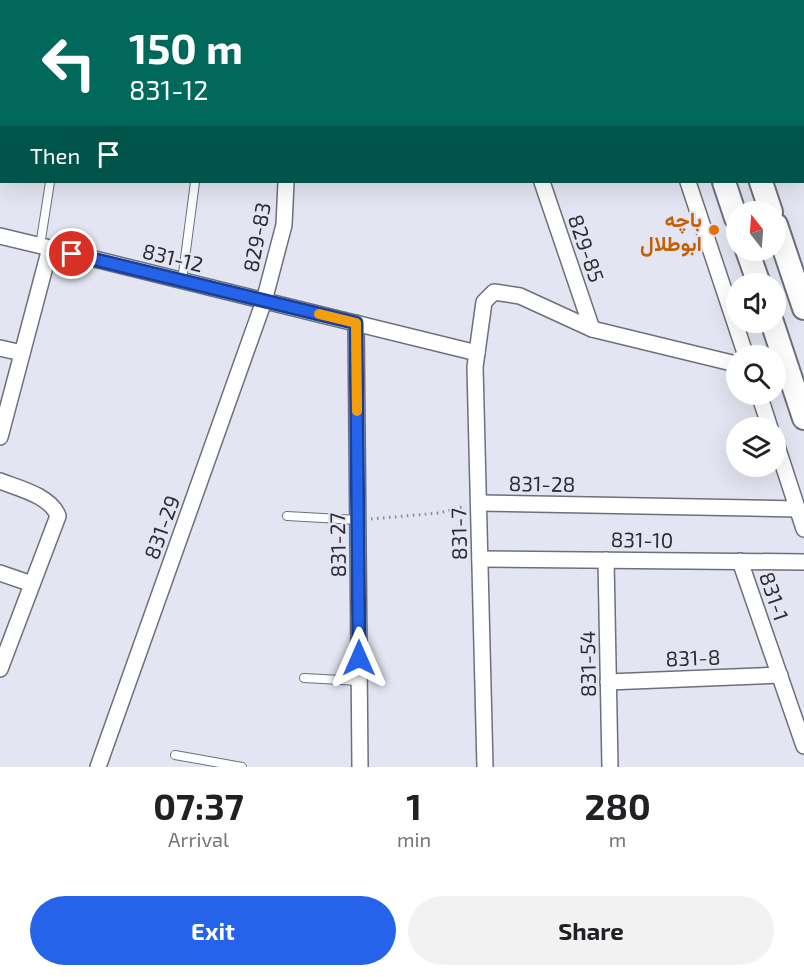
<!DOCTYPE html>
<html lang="en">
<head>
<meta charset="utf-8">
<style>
	body { margin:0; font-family:"Exo 2",Vazirmatn,sans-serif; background:#f2f2f2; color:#202124; height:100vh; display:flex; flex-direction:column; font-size:22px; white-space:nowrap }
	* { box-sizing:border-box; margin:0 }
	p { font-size:20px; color:#757577 }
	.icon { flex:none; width:33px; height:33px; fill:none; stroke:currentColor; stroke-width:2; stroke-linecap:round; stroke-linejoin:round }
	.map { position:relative; height:767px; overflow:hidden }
	.side { display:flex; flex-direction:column; background:#fff; flex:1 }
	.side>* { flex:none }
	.banner { position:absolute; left:0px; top:0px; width:804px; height:183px; box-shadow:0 6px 24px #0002; background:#00695c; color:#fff; overflow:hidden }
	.needle { width:39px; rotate:343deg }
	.controls { position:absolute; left:726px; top:201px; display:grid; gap:12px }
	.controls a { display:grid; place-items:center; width:60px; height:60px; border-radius:50%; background:#fff; box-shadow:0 6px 24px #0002; font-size:30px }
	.pin { position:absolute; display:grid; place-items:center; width:51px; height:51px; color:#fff; margin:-26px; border:3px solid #fff; border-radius:50%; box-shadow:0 2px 6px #0007 }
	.me { position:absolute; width:66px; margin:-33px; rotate:0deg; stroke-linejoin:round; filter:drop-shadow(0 0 4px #0008) }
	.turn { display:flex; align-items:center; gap:21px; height:126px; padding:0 30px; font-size:27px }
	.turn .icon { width:78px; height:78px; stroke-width:2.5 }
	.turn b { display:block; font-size:42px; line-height:51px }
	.then { display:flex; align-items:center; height:57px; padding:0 30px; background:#0003; gap:12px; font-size:22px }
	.eta { display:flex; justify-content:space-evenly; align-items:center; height:102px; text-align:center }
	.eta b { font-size:36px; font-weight:700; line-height:42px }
	.cta { display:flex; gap:12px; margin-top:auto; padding:12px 30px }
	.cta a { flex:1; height:69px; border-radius:36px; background:#2563eb; color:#fff; font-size:24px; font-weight:700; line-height:69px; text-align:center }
	.cta a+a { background:#f2f2f2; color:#202124 }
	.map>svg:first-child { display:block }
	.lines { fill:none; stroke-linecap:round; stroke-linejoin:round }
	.service-casing { stroke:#6d707a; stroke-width:10 }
	.minor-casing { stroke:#6d707a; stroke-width:18 }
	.primary-casing { stroke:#6d707a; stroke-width:26 }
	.path { stroke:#878991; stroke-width:3; stroke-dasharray:1.5 4.5; stroke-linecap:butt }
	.service { stroke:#fff; stroke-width:8 }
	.minor { stroke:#fff; stroke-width:15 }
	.primary { stroke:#fff; stroke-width:22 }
	.route-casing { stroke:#184099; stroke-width:15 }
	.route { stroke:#2563eb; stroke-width:10 }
	.slow { stroke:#f59e0b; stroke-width:10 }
	.food-dot { fill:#e8710a; stroke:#e3e6f2; stroke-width:2 }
	.labels { text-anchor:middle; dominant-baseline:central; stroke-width:4.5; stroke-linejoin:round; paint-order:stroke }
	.food-label { font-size:21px; font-weight:bold; fill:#c56008; stroke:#e3e6f2; text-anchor:end }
	.street-label { font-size:21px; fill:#2c2d32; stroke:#e3e6f2 }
</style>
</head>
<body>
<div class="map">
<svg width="804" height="767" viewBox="0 0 804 767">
	<rect width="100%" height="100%" fill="#e3e6f2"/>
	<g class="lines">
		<defs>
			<g id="service">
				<polyline points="40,246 50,182"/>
				<polyline points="182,281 195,182"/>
				<polyline points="287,516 358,520"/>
				<polyline points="304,678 359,681"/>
				<polyline points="175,755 242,767"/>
			</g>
			<g id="minor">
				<polyline points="250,0 253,2"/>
				<polyline points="479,0 480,2"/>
				<polyline points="627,0 627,2"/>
				<polyline points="281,2 285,0"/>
				<polyline points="542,182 592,329"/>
				<polyline points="688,182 746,356"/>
				<polyline points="0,236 50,248"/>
				<polyline points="356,323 360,767"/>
				<polyline points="0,348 22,353"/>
				<polyline points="759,394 770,428"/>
				<polyline points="0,437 50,248 477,353"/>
				<polyline points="776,443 804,529"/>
				<path d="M 0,481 C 18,488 51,496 58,516 L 0,669"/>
				<polyline points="479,503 798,509"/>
				<polyline points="480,559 804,562"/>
				<polyline points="606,560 610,767"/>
				<polyline points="740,561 804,746"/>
				<polyline points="0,573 32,584"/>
				<polyline points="608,682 780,675"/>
				<polyline points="98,767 264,301 284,225 286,182"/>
				<polyline points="485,767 475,367 484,302 494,292 520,296 592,329 736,364"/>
			</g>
			<g id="primary">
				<polyline points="662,0 663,2"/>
				<polyline points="698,0 699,2"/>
				<polyline points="724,182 736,218"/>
				<polyline points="761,182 771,212"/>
				<polyline points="776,225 804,308"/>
				<polyline points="747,250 759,284"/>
				<polyline points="772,322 804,418"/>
			</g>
		</defs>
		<use href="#service" class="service-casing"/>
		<use href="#minor" class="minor-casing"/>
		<use href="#primary" class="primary-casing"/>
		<polyline class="path" points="371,519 439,513 466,506"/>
		<use href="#service" class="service"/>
		<use href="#minor" class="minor"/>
		<use href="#primary" class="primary"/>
	</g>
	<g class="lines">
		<defs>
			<polyline id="route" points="72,254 356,323 359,658"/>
		</defs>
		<use href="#route" class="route-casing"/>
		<use href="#route" class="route"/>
		<polyline class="slow" points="319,314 356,323 357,411"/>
	</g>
	<circle class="food-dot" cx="714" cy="230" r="6"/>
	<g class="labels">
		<g class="food-label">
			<text x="702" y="218">باچه<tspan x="702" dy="24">ابوطلال</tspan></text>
		</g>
		<g class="street-label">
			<text transform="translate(256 237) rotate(-79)">829-83</text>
			<text transform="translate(587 248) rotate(71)">829-85</text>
			<text transform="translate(173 257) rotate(14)">831-12</text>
			<text transform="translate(542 483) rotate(1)">831-28</text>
			<text transform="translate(161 527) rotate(-70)">831-29</text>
			<text transform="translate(458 534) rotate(-91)">831-7</text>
			<text transform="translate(642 539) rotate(1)">831-10</text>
			<text transform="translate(337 545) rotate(-91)">831-27</text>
			<text transform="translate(775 596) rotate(71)">831-1</text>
			<text transform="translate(693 657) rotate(-2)">831-8</text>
			<text transform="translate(587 664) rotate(-91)">831-54</text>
		</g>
	</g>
</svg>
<div class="controls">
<a><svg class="needle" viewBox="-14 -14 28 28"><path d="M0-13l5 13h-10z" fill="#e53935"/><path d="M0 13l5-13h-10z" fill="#757577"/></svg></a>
<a><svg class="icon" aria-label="sound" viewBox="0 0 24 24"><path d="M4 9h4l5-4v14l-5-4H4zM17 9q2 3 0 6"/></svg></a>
<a><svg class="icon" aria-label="search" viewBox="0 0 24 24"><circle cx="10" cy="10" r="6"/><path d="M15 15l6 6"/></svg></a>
<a><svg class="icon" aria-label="layers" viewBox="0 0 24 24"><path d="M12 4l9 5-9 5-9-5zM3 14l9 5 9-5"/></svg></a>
</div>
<div class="pin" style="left:72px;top:254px;background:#d93025"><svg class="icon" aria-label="arrive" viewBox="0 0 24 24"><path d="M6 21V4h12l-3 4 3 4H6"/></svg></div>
<svg class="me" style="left:359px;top:658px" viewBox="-20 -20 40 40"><path d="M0-17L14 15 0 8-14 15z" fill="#2563eb" stroke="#fff" stroke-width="4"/></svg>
<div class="banner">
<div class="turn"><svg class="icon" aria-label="left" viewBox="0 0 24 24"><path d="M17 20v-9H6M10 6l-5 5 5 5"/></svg><div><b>150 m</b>831-12</div></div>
<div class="then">Then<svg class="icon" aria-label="arrive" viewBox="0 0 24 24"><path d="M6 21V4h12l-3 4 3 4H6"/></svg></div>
</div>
</div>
<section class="side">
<div class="eta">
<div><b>07:37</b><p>Arrival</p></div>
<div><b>1</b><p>min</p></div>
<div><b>280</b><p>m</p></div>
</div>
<div class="cta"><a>Exit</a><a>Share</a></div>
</section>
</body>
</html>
